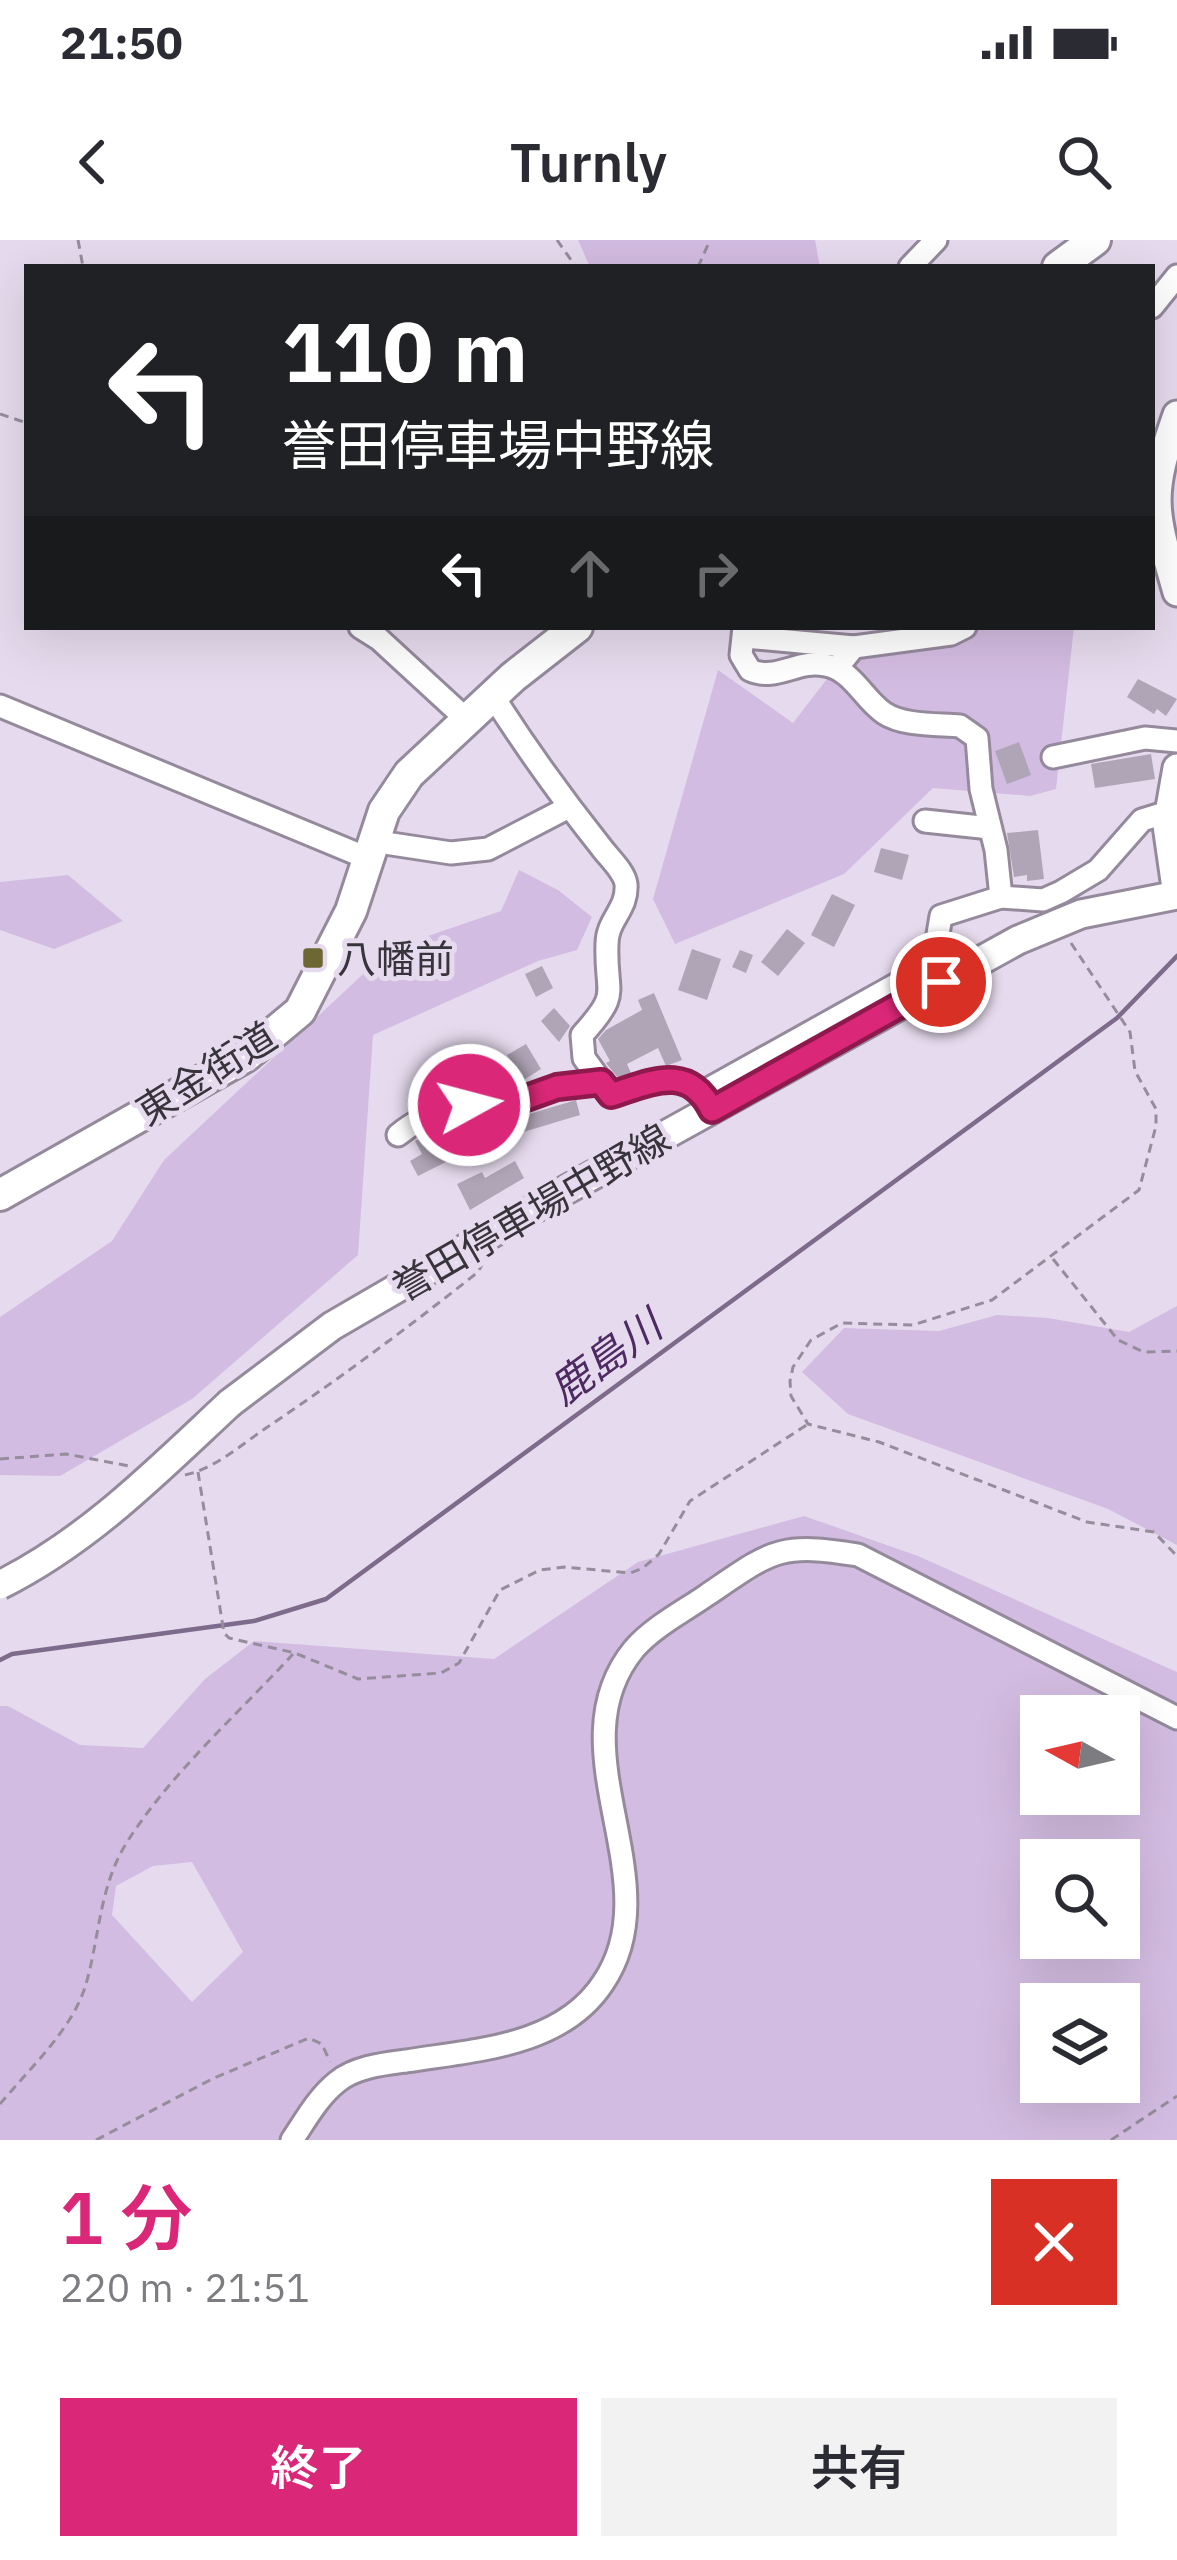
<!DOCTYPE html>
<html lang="ja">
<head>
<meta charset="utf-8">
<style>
	body { margin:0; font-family:"IBM Plex Sans","Noto Sans JP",sans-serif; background:#f2f2f3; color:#2b2b33; height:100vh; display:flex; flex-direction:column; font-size:45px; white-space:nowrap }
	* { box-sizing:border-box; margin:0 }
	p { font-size:39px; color:#7c7c81 }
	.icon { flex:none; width:66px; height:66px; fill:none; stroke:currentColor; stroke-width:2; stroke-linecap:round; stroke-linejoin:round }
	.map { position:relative; height:1900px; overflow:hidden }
	.sheet { display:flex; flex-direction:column; background:#fff; flex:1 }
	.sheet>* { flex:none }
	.hud { position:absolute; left:24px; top:24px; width:1131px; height:366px; border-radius:0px; box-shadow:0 12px 48px #0002; background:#202124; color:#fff; overflow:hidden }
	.needle { width:78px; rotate:278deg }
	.fabs { position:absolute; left:1020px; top:1455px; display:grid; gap:24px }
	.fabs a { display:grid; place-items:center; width:120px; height:120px; border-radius:0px; background:#fff; box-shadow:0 12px 48px #0002; font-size:60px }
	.pin { position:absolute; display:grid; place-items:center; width:102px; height:102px; color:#fff; margin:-51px; border:6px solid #fff; border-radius:50%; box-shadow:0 3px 12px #0007 }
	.me { position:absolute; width:132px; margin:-66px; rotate:83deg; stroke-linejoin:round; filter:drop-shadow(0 0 9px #0008) }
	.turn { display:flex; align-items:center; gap:42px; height:252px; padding:0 60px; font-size:54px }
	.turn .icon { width:156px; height:156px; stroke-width:2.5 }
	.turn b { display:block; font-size:84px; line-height:102px }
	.lanes { display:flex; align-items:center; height:114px; padding:0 60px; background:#0003; justify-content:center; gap:60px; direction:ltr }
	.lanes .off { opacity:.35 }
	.round { display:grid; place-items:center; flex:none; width:126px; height:126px; border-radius:0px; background:#f2f2f3 }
	.head { display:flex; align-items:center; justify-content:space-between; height:204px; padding:0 60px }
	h1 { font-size:72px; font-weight:600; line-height:90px; color:#db2777 }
	.primary-button { display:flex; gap:24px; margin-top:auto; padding:24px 60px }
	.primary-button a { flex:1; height:138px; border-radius:0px; background:#db2777; color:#fff; font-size:48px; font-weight:600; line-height:138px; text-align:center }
	.primary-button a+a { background:#f2f2f3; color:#2b2b33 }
	.status { display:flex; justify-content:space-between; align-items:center; height:84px; padding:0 60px; background:#fff; direction:ltr }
	.status svg { height:33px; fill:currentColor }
	header { display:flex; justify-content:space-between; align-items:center; height:156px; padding:0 60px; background:#fff; font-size:54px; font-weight:600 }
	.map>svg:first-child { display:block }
	.green { fill:#d3bce1; fill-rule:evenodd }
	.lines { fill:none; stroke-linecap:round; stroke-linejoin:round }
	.stream { stroke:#7e6a8a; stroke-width:4.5 }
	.building { fill:#b0a5b7 }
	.minor-casing { stroke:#958a9c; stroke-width:27 }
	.major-casing { stroke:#958a9c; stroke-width:33 }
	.highway-casing { stroke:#958a9c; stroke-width:36 }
	.path { stroke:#958d9b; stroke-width:3; stroke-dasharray:9 6; stroke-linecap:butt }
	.minor { stroke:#fff; stroke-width:21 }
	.major { stroke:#fff; stroke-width:27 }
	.highway { stroke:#fff; stroke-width:30 }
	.major-bridge-casing { stroke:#958a9c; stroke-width:33; stroke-linecap:butt }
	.major-bridge { stroke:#fff; stroke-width:27 }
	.route-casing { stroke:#8e194d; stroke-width:30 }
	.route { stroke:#db2777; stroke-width:21 }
	.poi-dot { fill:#6d6733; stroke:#e6dbee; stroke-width:4.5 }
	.labels { text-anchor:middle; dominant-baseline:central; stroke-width:10; stroke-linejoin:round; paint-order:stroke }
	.poi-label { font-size:39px; fill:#38343b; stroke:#e6dbee; text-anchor:start }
	.street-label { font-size:39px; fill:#38343b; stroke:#e6dbee }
	.water-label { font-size:42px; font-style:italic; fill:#4e2a62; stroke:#e6dbee }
</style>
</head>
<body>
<div class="status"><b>21:50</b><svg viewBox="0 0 49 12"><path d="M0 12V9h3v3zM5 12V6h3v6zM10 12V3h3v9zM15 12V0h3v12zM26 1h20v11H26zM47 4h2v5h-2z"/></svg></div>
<header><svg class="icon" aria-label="back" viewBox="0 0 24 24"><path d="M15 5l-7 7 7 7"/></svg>Turnly<svg class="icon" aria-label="search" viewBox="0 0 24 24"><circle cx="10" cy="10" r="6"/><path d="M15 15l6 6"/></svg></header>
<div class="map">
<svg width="1177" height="1900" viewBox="0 0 1177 1900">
	<rect width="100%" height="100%" fill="#e6dbee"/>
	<g class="green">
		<polygon points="578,0 815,0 820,27 590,27"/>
		<polygon points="1024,387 1074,387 1056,549 1030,556 933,548 844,634 675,704 653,659 718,430 793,483 843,418 892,388"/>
		<polygon points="519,630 558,650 592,677 577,710 538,721 373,795 358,1015 192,1159 60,1236 0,1235 0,1077 112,1001 164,920 376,722 425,697 501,671"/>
		<polygon points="68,635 123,681 54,709 0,690 0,642"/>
		<polygon points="1177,1066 1177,1305 1108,1269 848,1174 802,1132 844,1088 939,1091 997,1075 1048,1078 1129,1092"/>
		<path d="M 804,1276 L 918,1316 L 1177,1432 L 1177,1900 L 0,1900 L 0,1466 L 8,1466 L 80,1505 L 143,1508 L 205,1439 L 254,1401 L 494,1419 L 638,1322 ZM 1041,1476 L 1119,1476 L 1119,1554 L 1041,1554 ZM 1041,1620 L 1119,1620 L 1119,1698 L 1041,1698 ZM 192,1622 L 243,1712 L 192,1762 L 112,1675 L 116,1646 L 153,1626 ZM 1041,1764 L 1119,1764 L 1119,1842 L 1041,1842 Z"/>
	</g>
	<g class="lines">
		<polyline class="stream" points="0,1420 12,1414 254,1381 326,1359 1117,778 1177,716"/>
	</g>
	<g class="building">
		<polygon points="1138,439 1177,459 1166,476 1157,469 1154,474 1127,457"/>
		<polygon points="1019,502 1031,535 1007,544 995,511"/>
		<polygon points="1151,514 1155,539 1095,548 1091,524"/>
		<polygon points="1038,590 1044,639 1027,641 1027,635 1014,637 1007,593"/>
		<polygon points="881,608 909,615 902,640 874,632"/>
		<polygon points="832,654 855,665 834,707 811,695"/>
		<polygon points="787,689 805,703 778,736 761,722"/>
		<polygon points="692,709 721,719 707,760 678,750"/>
		<polygon points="740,710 753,715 746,733 732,727"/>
		<polygon points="542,726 553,748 536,757 525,734"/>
		<polygon points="654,753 682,820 666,826 658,808 627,824 631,833 617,837 606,823 610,821 598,799 606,790 642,770 638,760"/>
		<polygon points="554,768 570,786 559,802 541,781"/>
		<polygon points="526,804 541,829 522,841 507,815"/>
		<polygon points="466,811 469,817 481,811 490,832 428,857 420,838 433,832 430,828"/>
		<polygon points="576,860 580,875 510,896 507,886 472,891 470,883 479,881 516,878"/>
		<polygon points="439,889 454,918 418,936 410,921 422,914 415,901"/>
		<polygon points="515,921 524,938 470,970 457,944 482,932 485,938"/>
	</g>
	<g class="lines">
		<defs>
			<g id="minor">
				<polyline points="910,27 936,0"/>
				<polyline points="1152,67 1177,36"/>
				<polyline points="360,387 379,399 466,479"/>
				<path d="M 744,387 L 741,415 L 750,430 C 776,442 798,419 825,425 C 853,430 863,459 884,473 C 903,486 937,484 960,486 L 977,498 L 981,549 L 996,610 L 1001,657"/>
				<polyline points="745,397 854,407"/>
				<polyline points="837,428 854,407 951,394 965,387"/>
				<path d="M 493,456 C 526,508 562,558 601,607 C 609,618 624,631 626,644 C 628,670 607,679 607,704 C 605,756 622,751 582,795 L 584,818 L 611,855 C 651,842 689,824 711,870"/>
				<polyline points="0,466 367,618"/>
				<polyline points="1053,517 1145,498 1177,501"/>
				<polyline points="925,581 990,588"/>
				<polyline points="372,601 451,613 488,609 569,567"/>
				<polyline points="703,852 933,724 941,676 1001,657 1043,660 1061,652 1098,630 1142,580 1168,572"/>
				<path d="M 398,895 C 431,867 465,866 507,864 C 522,863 538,853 553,849 C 568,844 585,844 601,842"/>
				<path d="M 292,1900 C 305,1881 318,1857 337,1842 C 355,1827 383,1824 406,1821 C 474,1810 561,1807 603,1743 C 673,1640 552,1509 634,1409 C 653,1387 684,1371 707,1355 C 772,1311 778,1302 858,1315 L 1177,1478"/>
			</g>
			<g id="major">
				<path d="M 1177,175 C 1148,257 1153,269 1177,352"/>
				<polyline points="230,1163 332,1086 566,950 1018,700 1081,674 1177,655 1167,585 1177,528"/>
			</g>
			<g id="highway">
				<polyline points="1058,27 1095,0"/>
				<polyline points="0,955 246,816 300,771 351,671 384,571 409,534 513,437 577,387"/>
			</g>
		</defs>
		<use href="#minor" class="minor-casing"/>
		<use href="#major" class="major-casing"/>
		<use href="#highway" class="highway-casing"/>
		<g class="path">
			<polyline points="78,0 83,27"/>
			<polyline points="557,0 576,27"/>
			<polyline points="698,27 710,0"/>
			<polyline points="0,174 27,183"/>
			<polyline points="1071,703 1130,792 1135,831 1156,869 1156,886 1139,950 992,1060 913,1085 842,1083 811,1100 793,1127 790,1141 791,1156 808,1184 879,1202 1087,1282 1154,1292 1177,1316"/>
			<polyline points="1053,1019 1118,1100 1144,1112 1177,1111"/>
			<polyline points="0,1219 66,1214 129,1226"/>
			<polyline points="198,1232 224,1393 229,1398 295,1413 358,1439 441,1433 459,1423 500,1350 540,1330 564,1327 630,1333 643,1328 659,1314 690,1261 808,1184"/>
			<path d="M 185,1235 C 214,1229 241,1205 266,1188 C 339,1139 409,1087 478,1032 L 483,1023"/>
			<path d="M 0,1864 C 29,1829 73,1789 86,1744 C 100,1695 99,1647 127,1602 C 171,1533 238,1474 293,1414"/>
			<polyline points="96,1900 214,1838 309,1798 322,1804 330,1822"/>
			<polyline points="1111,1900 1177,1856"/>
		</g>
		<use href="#minor" class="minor"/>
		<use href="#major" class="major"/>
		<use href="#highway" class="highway"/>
		<defs>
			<path id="major-bridge" d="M 0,1345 C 90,1300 158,1230 230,1163"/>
		</defs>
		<use href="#major-bridge" class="major-bridge-casing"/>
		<use href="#major-bridge" class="major-bridge"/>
	</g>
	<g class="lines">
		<defs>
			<path id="route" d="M 469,865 L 510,864 L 557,847 L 601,842 L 611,855 C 652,842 688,823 712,870 L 941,742"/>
		</defs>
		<use href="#route" class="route-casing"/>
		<use href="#route" class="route"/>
	</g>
	<rect class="poi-dot" x="301" y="706" width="24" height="24" rx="6"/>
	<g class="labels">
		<g class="poi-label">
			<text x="337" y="718">八幡前</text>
		</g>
		<g class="street-label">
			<text transform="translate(206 833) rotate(-32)">東金街道</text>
			<text transform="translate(531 972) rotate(-30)">誉田停車場中野線</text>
		</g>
		<g class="water-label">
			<text transform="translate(605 1117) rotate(-36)">鹿島川</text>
		</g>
	</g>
</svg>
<div class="fabs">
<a><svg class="needle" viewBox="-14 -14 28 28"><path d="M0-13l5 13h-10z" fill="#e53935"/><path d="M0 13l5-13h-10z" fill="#7c7c81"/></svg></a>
<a><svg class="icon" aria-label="search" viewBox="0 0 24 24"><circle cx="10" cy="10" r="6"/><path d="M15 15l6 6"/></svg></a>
<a><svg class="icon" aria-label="layers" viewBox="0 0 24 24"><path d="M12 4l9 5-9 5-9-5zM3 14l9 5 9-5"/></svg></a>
</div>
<div class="pin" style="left:941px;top:742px;background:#d93025"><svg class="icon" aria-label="arrive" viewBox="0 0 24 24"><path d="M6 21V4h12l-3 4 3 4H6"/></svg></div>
<svg class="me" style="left:469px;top:865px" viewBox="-20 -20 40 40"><circle r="17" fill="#db2777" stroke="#fff" stroke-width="3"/><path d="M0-11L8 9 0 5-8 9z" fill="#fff"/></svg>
<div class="hud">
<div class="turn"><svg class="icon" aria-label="left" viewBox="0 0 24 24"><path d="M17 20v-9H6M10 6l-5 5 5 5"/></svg><div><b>110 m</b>誉田停車場中野線</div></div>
<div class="lanes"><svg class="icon" aria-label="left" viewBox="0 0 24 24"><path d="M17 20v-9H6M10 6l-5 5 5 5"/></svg><svg class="icon off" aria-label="ahead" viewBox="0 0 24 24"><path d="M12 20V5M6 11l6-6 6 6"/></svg><svg class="icon off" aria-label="right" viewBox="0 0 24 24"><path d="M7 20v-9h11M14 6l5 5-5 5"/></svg></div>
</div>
</div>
<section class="sheet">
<div class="head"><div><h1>1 分</h1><p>220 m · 21:51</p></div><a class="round" style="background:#d93025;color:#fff"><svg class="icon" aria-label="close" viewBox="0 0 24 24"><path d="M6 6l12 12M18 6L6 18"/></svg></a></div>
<div class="primary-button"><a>終了</a><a>共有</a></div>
</section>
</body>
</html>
